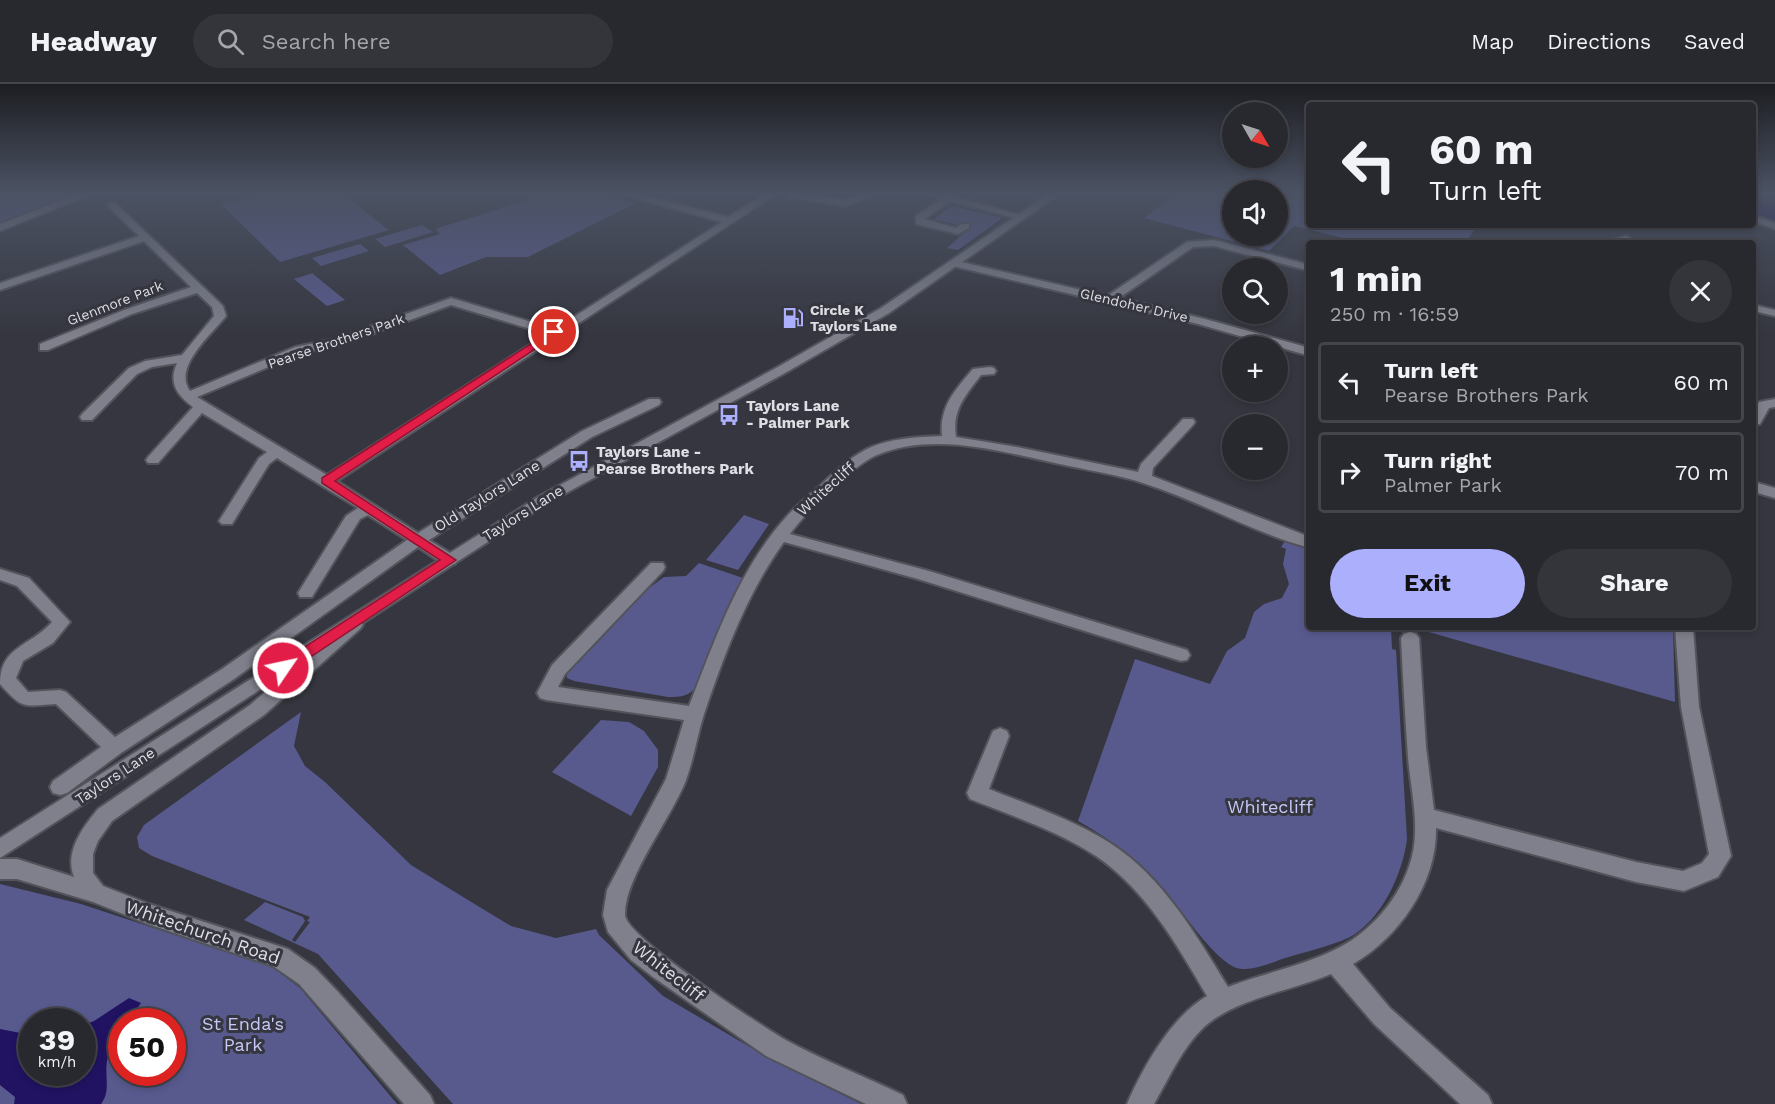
<!DOCTYPE html>
<html lang="en">
<head>
<meta charset="utf-8">
<style>
	body { margin:0; font-family:"Work Sans",sans-serif; background:#34343b; color:#f1f3f6; height:100vh; display:flex; flex-direction:column; font-size:22px; white-space:nowrap }
	* { box-sizing:border-box; margin:0 }
	p { font-size:20px; color:#a5a6aa }
	.icon { flex:none; width:33px; height:33px; fill:none; stroke:currentColor; stroke-width:2; stroke-linecap:round; stroke-linejoin:round }
	.map { position:relative; flex:1; overflow:hidden }
	.panel { position:absolute; left:1306px; top:156px; width:450px; height:390px; display:flex; flex-direction:column; background:#28282f; border-radius:6px; box-shadow:0 3px 9px #0003,0 0 0 2px #44444b }
	.panel>* { flex:none }
	.top-card { position:absolute; left:1306px; top:18px; width:450px; height:126px; border-radius:6px; box-shadow:0 3px 9px #0003,0 0 0 2px #44444b; background:#28282f; color:#f1f3f6; overflow:hidden }
	.needle { width:39px; rotate:129deg }
	.fabs { position:absolute; left:1222px; top:18px; display:grid; gap:12px }
	.fabs a { display:grid; place-items:center; width:66px; height:66px; border-radius:50%; background:#28282f; box-shadow:0 3px 9px #0003,0 0 0 2px #44444b; font-size:30px }
	.speed { position:absolute; left:18px; top:924px; display:flex; gap:12px; font-size:30px; font-weight:700; text-align:center }
	.speed>* { display:grid; place-content:center; width:78px; height:78px; border-radius:50%; background:#28282f; box-shadow:0 3px 9px #0003,0 0 0 2px #44444b; line-height:1 }
	.speed small { font-size:15px; font-weight:400 }
	.speed .limit { border:9px solid #d22; background:#fff; color:#111 }
	.pin { position:absolute; display:grid; place-items:center; width:51px; height:51px; color:#fff; margin:-26px; border:3px solid #fff; border-radius:50%; box-shadow:0 2px 6px #0007 }
	.me { position:absolute; width:66px; margin:-33px; rotate:56deg; stroke-linejoin:round; filter:drop-shadow(0 0 4px #0008) }
	.turn { display:flex; align-items:center; gap:21px; height:126px; padding:0 24px; font-size:27px }
	.turn .icon { width:78px; height:78px; stroke-width:2.5 }
	.turn b { display:block; font-size:42px; line-height:51px }
	.round { display:grid; place-items:center; flex:none; width:63px; height:63px; border-radius:32px; background:#34343b }
	.overview { display:flex; align-items:center; justify-content:space-between; height:102px; padding:0 24px }
	h1 { font-size:36px; font-weight:700; line-height:45px }
	.action { display:flex; gap:12px; margin-top:auto; padding:12px 24px }
	.action a { flex:1; height:69px; border-radius:36px; background:#acaffb; color:#111; font-size:24px; font-weight:700; line-height:69px; text-align:center }
	.action a+a { background:#34343b; color:#f1f3f6 }
	ul { padding:0; list-style:none }
	li { display:flex; align-items:center; gap:18px; height:81px; margin:0 12px 9px; padding:0 12px; border:3px solid #44444b; border-radius:6px }
	li div { flex:1 }
	li b { display:block; font-size:22px }
	li em { font-style:normal }
	header { display:flex; align-items:center; gap:36px; box-sizing:border-box; height:84px; padding:0 30px; background:#28282f; border-bottom:2px solid #44444b }
	header strong { font-size:28px }
	nav { display:flex; gap:33px; margin-inline-start:auto; font-size:21px }
	.search { width:420px; height:54px; background:#34343b; display:flex; align-items:center; gap:15px; box-sizing:border-box; padding:0 21px; border-radius:33px; color:#a5a6aa; font-size:22px }
	.map>svg:first-child { display:block }
	.green { fill:#585a8e; fill-rule:evenodd }
	.water { fill:#211362 }
	.lines { fill:none; stroke-linecap:round; stroke-linejoin:round }
	.river { fill:#211362; fill-rule:evenodd }
	.minor-casing { stroke:#53545b; stroke-width:4 }
	.tertiary-casing { stroke:#53545b; stroke-width:4 }
	.secondary-casing { stroke:#53545b; stroke-width:4 }
	.minor { fill:#7f808b; fill-rule:evenodd }
	.tertiary { fill:#7f808b; fill-rule:evenodd }
	.secondary { fill:#7f808b; fill-rule:evenodd }
	.route { fill:#e11d48; stroke:#92132f; stroke-width:1.5 }
	.labels { text-anchor:middle; dominant-baseline:central; stroke-width:6; stroke-linejoin:round; paint-order:stroke }
	.far-street-label { font-size:14px; fill:#dedee4; stroke:#35363f }
	.far-poi-label { font-size:14px; font-weight:bold; fill:#dedee4; stroke:#35363f; text-anchor:start }
	.poi-label { font-size:15px; font-weight:bold; fill:#dedee4; stroke:#35363f; text-anchor:start }
	.street-label { font-size:15px; fill:#dedee4; stroke:#35363f }
	.near-park-label { font-size:18px; fill:#c6c9f7; stroke:#35363f }
	.near-street-label { font-size:18px; fill:#dedee4; stroke:#35363f }
</style>
</head>
<body>
<header>
<strong>Headway</strong>
<div class="search"><svg class="icon" aria-label="search" viewBox="0 0 24 24"><circle cx="10" cy="10" r="6"/><path d="M15 15l6 6"/></svg>Search here</div>
<nav><a>Map</a><a>Directions</a><a>Saved</a></nav>
</header>
<div class="map">
<svg width="1775" height="1020" viewBox="0 0 1775 1020">
	<rect width="100%" height="100%" fill="#35363f"/>
	<g class="green">
		<polygon points="0,109 75,109 0,139"/>
		<polygon points="264,109 341,109 389,146 280,178 221,120"/>
		<polygon points="521,109 596,109 636,119 528,173 486,173 440,191 403,161 440,150 435,145 531,115"/>
		<polygon points="1177,109 1233,109 1233,152 1278,152 1278,113 1283,115 1309,113 1310,141 1478,141 1465,159 1364,159 1294,142 1269,167 1144,134"/>
		<polygon points="956,123 1000,133 1001,135 958,166 947,164 969,144 934,135 948,124"/>
		<polygon points="422,141 433,148 385,163 375,155"/>
		<polygon points="360,160 369,167 321,182 312,174"/>
		<polygon points="313,189 313,190 345,216 327,222 294,195"/>
		<polygon points="744,431 769,440 738,486 706,476"/>
		<path d="M 1285,457 L 1309,466 L 1310,543 L 1391,543 L 1392,565 L 1396,566 L 1407,755 C 1403,789 1381,838 1348,854 C 1328,863 1304,868 1282,875 C 1269,880 1247,889 1234,883 C 1209,870 1182,826 1163,804 C 1138,774 1111,756 1078,737 L 1135,575 L 1210,600 L 1227,567 L 1245,554 L 1254,528 L 1264,520 L 1282,514 L 1289,500 L 1283,480 L 1286,465 L 1281,463 Z"/>
		<path d="M 699,479 L 743,494 L 696,603 C 688,613 680,613 668,613 L 574,597 L 567,594 L 566,587 L 649,504 L 664,493 L 686,492 Z"/>
		<polygon points="1411,543 1673,543 1675,618"/>
		<polygon points="301,628 294,662 305,682 325,698 411,781 468,816 511,842 556,854 596,845 599,851 663,912 772,976 861,1020 453,1020 318,870 244,836 265,818 303,833 305,837 292,856 295,858 310,838 307,837 310,833 152,772 139,764 137,753 144,741"/>
		<polygon points="601,636 629,638 644,647 658,666 658,683 631,732 552,688"/>
		<path d="M 0,800 L 81,820 L 272,883 L 300,904 L 397,1020 L 0,1020 ZM 32,938 L 82,938 L 82,988 L 32,988 ZM 122,938 L 172,938 L 172,988 L 122,988 Z"/>
	</g>
	<path class="water" d="M 129,914 L 141,919 L 128,937 L 122,938 C 122,952 111,960 108,973 C 103,989 112,1006 101,1020 L 14,1020 L 15,1013 L 0,1001 L 0,945 L 31,951 L 32,988 L 82,988 L 83,941 L 94,937 Z"/>
	<g class="lines">
		<polygon class="river" points="1754,115 1775,122 1775,136 1754,129"/>
		<defs>
			<g id="minor">
				<polygon points="80,109 94,109 0,147 0,140"/>
				<path d="M 616,109 L 633,109 L 728,133 L 766,109 L 778,109 L 337,397 L 418,449 L 582,347 L 649,315 L 659,315 L 661,318 L 659,321 L 592,353 L 429,456 L 455,472 L 457,476 L 455,480 L 443,480 L 418,463 L 234,595 L 121,669 L 67,709 L 60,711 L 53,709 L 50,703 L 53,697 L 101,663 L 56,620 C 23,622 23,626 0,600 C 0,562 30,563 52,538 L 17,502 L 0,496 L 0,485 L 29,494 L 70,538 L 53,559 L 23,577 L 16,594 L 28,608 L 60,606 L 66,608 L 115,653 L 222,585 L 407,456 L 368,431 L 360,435 L 312,513 L 300,513 L 298,509 L 346,432 L 358,424 L 277,374 L 269,380 L 232,440 L 222,440 L 219,437 L 259,374 L 267,368 L 202,329 L 158,379 L 148,379 L 146,376 L 148,373 L 193,323 C 177,311 168,299 177,279 L 152,283 L 137,290 L 92,336 L 82,336 L 80,333 L 82,330 L 129,284 L 145,277 L 182,271 L 214,232 L 212,223 L 197,209 L 132,230 L 48,266 L 40,266 L 40,260 L 124,226 L 191,203 L 144,157 L 0,206 L 0,199 L 139,152 L 106,120 L 114,118 L 223,222 L 226,232 C 213,249 172,283 190,307 L 295,263 L 335,255 L 451,214 L 555,245 L 722,138 ZM 451,221 L 547,250 L 327,391 L 197,313 L 302,269 L 342,261 Z"/>
				<polygon points="793,109 844,116 867,109 882,109 844,122 797,114 790,116 785,113"/>
				<polygon points="924,109 941,109 1027,133 1022,136 950,117 925,135 956,144 961,140 969,140 969,144 958,150 916,140 916,132 941,115"/>
				<polygon points="1626,152 1631,155 1630,157 1604,159"/>
				<polygon points="1214,156 1310,181 1310,187 1214,162 1193,163 1119,214 1205,235 1310,264 1310,272 1198,240 957,183 952,180 957,177 1107,212 1187,158"/>
				<polygon points="1754,221 1775,226 1775,232 1754,227"/>
				<path d="M 990,283 L 994,284 L 996,287 L 994,290 L 981,291 C 965,312 952,326 956,353 L 1017,363 L 1138,388 L 1141,380 L 1183,335 L 1193,335 L 1195,338 L 1193,341 L 1153,384 L 1152,392 L 1310,453 L 1310,464 C 1251,448 1198,416 1140,398 C 1118,391 1093,387 1069,382 C 1009,370 937,346 877,371 C 853,381 806,428 790,450 L 929,487 L 1187,566 L 1190,571 L 1187,576 L 1181,577 L 918,495 L 784,458 C 747,509 724,571 704,630 C 697,652 694,674 686,696 C 672,733 624,794 625,831 C 626,853 760,941 784,955 C 822,976 864,992 903,1011 L 907,1020 L 866,1020 L 766,972 L 653,893 L 631,876 L 608,848 L 603,831 L 607,806 L 666,695 L 684,636 L 546,616 L 540,614 L 537,609 L 552,581 L 651,479 L 663,479 L 665,483 L 663,487 L 565,590 L 558,603 L 689,622 C 715,556 739,484 788,431 C 797,421 808,412 819,403 C 832,390 848,375 865,366 C 888,354 917,353 942,352 C 939,323 955,306 973,285 Z"/>
				<polygon points="1775,315 1775,323 1769,324 1760,340 1754,341 1754,328 1759,318"/>
				<polygon points="1754,398 1775,404 1775,414 1754,408"/>
				<path d="M 1675,543 L 1693,543 L 1699,623 L 1731,772 L 1718,793 L 1684,807 L 1636,798 L 1436,744 C 1437,799 1399,853 1353,880 L 1390,924 L 1488,1011 L 1492,1020 L 1460,1020 L 1374,940 L 1331,890 C 1292,907 1236,914 1204,943 C 1182,964 1169,994 1154,1020 L 1127,1020 C 1143,983 1172,932 1207,912 C 1177,861 1146,806 1096,772 C 1058,747 1012,732 970,715 L 967,709 L 993,647 L 1000,644 L 1007,647 L 1009,652 L 989,705 C 1029,721 1072,735 1110,759 C 1163,793 1196,851 1228,903 C 1269,887 1315,880 1352,856 C 1386,833 1414,792 1415,750 C 1416,724 1410,698 1408,673 C 1405,633 1403,594 1401,554 L 1404,550 L 1410,548 L 1416,550 L 1419,554 L 1426,663 L 1434,726 L 1636,778 L 1683,787 L 1702,779 L 1709,770 L 1681,623 Z"/>
			</g>
			<path id="tertiary" d="M 354,535 L 360,537 L 363,541 L 360,545 L 264,631 L 112,737 L 98,757 L 93,770 L 93,789 L 103,802 L 149,820 L 288,865 L 315,884 L 339,909 L 430,1011 L 434,1020 L 404,1020 L 299,900 L 273,882 L 148,840 L 93,818 L 17,795 L 0,795 L 0,775 L 17,775 L 74,793 C 64,768 83,743 98,725 L 250,621 L 348,537 Z"/>
			<g id="secondary">
				<polygon points="1050,109 1061,109 889,229 785,289 548,419 0,774 0,754 538,413 776,284 881,224"/>
				<polygon points="1754,132 1775,139 1775,145 1754,138"/>
			</g>
		</defs>
		<use href="#minor" class="minor-casing"/>
		<use href="#tertiary" class="tertiary-casing"/>
		<use href="#secondary" class="secondary-casing"/>
		<use href="#minor" class="minor"/>
		<use href="#tertiary" class="tertiary"/>
		<use href="#secondary" class="secondary"/>
	</g>
	<linearGradient id="sky" x2="0" y2="1"><stop stop-color="#1d1e23"/><stop offset="0.43" stop-color="#4b5263"/><stop offset="1" stop-color="#4b5263" stop-opacity="0"/></linearGradient>
	<rect width="1775" height="252" fill="url(#sky)"/>
	<polygon class="route" points="554,245 558,246 558,250 335,397 456,476 288,588 278,588 276,584 278,580 440,476 322,399 322,394"/>
	<defs>
		<symbol id="fuel-bare" viewBox="-9 -9 18 18"><path d="M-5.5-6h7V0h2V4h1.3V-2.5L3-4.5l.8-.8L6-3V5H2.5V1h-1V6h-7ZM-4.2-4.7v3.2H.2V-4.7Z" fill="#acaffb" stroke="#35363f" stroke-width="2.5" paint-order="stroke"/></symbol>
		<symbol id="bus-bare" viewBox="-9 -9 18 18"><path d="M-5-6H5V4H4V6H2V4H-2V6H-4V4H-5ZM-3.5-4V0h7V-4ZM-3.5 1.2v1.5H-2V1.2ZM2 1.2v1.5H3.5V1.2Z" fill="#acaffb" stroke="#35363f" stroke-width="2.5" paint-order="stroke"/></symbol>
	</defs>
	<g fill-rule="evenodd">
		<use href="#fuel-bare" x="778" y="219" width="30" height="30"/>
		<use href="#bus-bare" x="714" y="316" width="30" height="30"/>
		<use href="#bus-bare" x="564" y="362" width="30" height="30"/>
	</g>
	<g class="labels">
		<g class="far-street-label">
			<text transform="translate(115 219) rotate(-21)">Glenmore Park</text>
			<text transform="translate(1134 221) rotate(13)">Glendoher Drive</text>
			<text transform="translate(336 257) rotate(-19)">Pearse Brothers Park</text>
		</g>
		<g class="far-poi-label">
			<text x="810" y="226">Circle K<tspan x="810" dy="16">Taylors Lane</tspan></text>
		</g>
		<g class="poi-label">
			<text x="746" y="322">Taylors Lane<tspan x="746" dy="17">- Palmer Park</tspan></text>
			<text x="596" y="368">Taylors Lane -<tspan x="596" dy="17">Pearse Brothers Park</tspan></text>
		</g>
		<g class="street-label">
			<text transform="translate(826 405) rotate(-42)">Whitecliff</text>
			<text transform="translate(487 412) rotate(-32)">Old Taylors Lane</text>
			<text transform="translate(523 429) rotate(-32)">Taylors Lane</text>
			<text transform="translate(115 692) rotate(-33)">Taylors Lane</text>
		</g>
		<g class="near-park-label">
			<text x="1270" y="722">Whitecliff</text>
			<text x="243" y="939">St Enda's<tspan x="243" dy="21">Park</tspan></text>
		</g>
		<g class="near-street-label">
			<text transform="translate(203 848) rotate(19)">Whitechurch Road</text>
			<text transform="translate(669 887) rotate(38)">Whitecliff</text>
		</g>
	</g>
</svg>
<div class="fabs">
<a><svg class="needle" viewBox="-14 -14 28 28"><path d="M0-13l5 13h-10z" fill="#e53935"/><path d="M0 13l5-13h-10z" fill="#a5a6aa"/></svg></a>
<a><svg class="icon" aria-label="sound" viewBox="0 0 24 24"><path d="M4 9h4l5-4v14l-5-4H4zM17 9q2 3 0 6"/></svg></a>
<a><svg class="icon" aria-label="search" viewBox="0 0 24 24"><circle cx="10" cy="10" r="6"/><path d="M15 15l6 6"/></svg></a>
<a>+</a>
<a>−</a>
</div>
<div class="speed"><div>39<small>km/h</small></div><div class="limit">50</div></div>
<div class="pin" style="left:554px;top:248px;background:#d93025"><svg class="icon" aria-label="arrive" viewBox="0 0 24 24"><path d="M6 21V4h12l-3 4 3 4H6"/></svg></div>
<svg class="me" style="left:283px;top:584px" viewBox="-20 -20 40 40"><circle r="17" fill="#e11d48" stroke="#fff" stroke-width="3"/><path d="M0-11L8 9 0 5-8 9z" fill="#fff"/></svg>
<div class="top-card">
<div class="turn"><svg class="icon" aria-label="left" viewBox="0 0 24 24"><path d="M17 20v-9H6M10 6l-5 5 5 5"/></svg><div><b>60 m</b>Turn left</div></div>
</div>
<section class="panel">
<div class="overview"><div><h1>1 min</h1><p>250 m · 16:59</p></div><a class="round"><svg class="icon" aria-label="close" viewBox="0 0 24 24"><path d="M6 6l12 12M18 6L6 18"/></svg></a></div>
<ul>
<li><svg class="icon" aria-label="left" viewBox="0 0 24 24"><path d="M17 20v-9H6M10 6l-5 5 5 5"/></svg><div><b>Turn left</b><p>Pearse Brothers Park</p></div><em>60 m</em></li>
<li><svg class="icon" aria-label="right" viewBox="0 0 24 24"><path d="M7 20v-9h11M14 6l5 5-5 5"/></svg><div><b>Turn right</b><p>Palmer Park</p></div><em>70 m</em></li>
</ul>
<div class="action"><a>Exit</a><a>Share</a></div>
</section>
</div>
</body>
</html>
